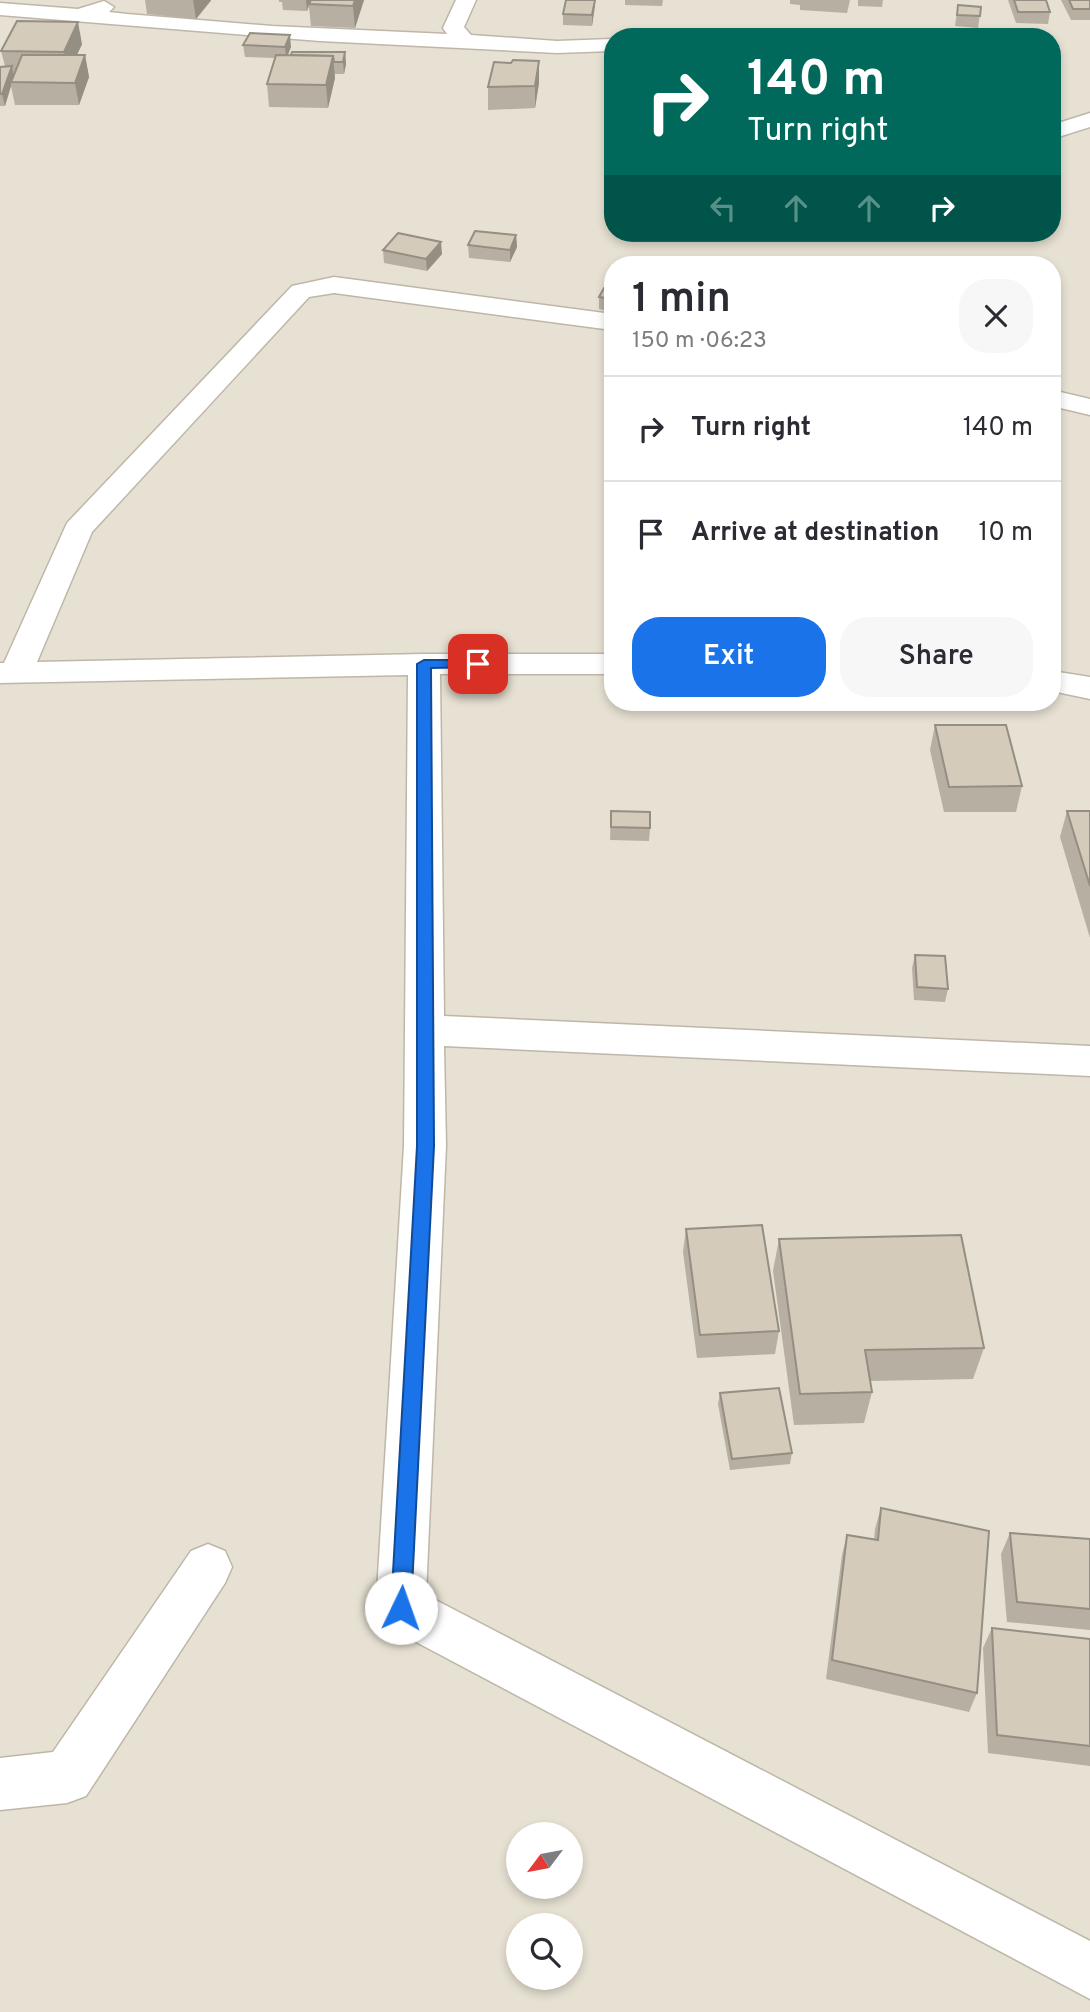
<!DOCTYPE html>
<html lang="en">
<head>
<meta charset="utf-8">
<style>
	body { margin:0; font-family:Overpass,sans-serif; background:#f7f7f7; color:#2b2b33; height:100vh; display:flex; flex-direction:column; font-size:26px; white-space:nowrap }
	* { box-sizing:border-box; margin:0 }
	p { font-size:23px; color:#7c7c81 }
	.icon { flex:none; width:38px; height:38px; fill:none; stroke:currentColor; stroke-width:2; stroke-linecap:round; stroke-linejoin:round }
	.map { position:relative; flex:1; overflow:hidden }
	.panel { position:absolute; left:604px; top:256px; width:457px; height:455px; display:flex; flex-direction:column; background:#fff; border-radius:28px; box-shadow:0 4px 10px #0003 }
	.panel>* { flex:none }
	.banner { position:absolute; left:604px; top:28px; width:457px; height:214px; border-radius:28px; box-shadow:0 4px 10px #0003; background:#00695c; color:#fff; overflow:hidden }
	.needle { width:46px; rotate:238deg }
	.controls { position:absolute; left:506px; top:1822px; display:grid; gap:14px }
	.controls a { display:grid; place-items:center; width:77px; height:77px; border-radius:50%; background:#fff; box-shadow:0 4px 10px #0003; font-size:35px }
	.pin { position:absolute; display:grid; place-items:center; width:60px; height:60px; color:#fff; margin:-30px; border-radius:14px; box-shadow:0 4px 10px #0006 }
	.me { position:absolute; width:77px; margin:-38px; rotate:3deg; stroke-linejoin:round; filter:drop-shadow(0 0 5px #0008) }
	.turn { display:flex; align-items:center; gap:24px; height:147px; padding:0 28px; font-size:32px }
	.turn .icon { width:91px; height:91px; stroke-width:2.5 }
	.turn b { display:block; font-size:49px; line-height:60px }
	.lanes { display:flex; align-items:center; height:66px; padding:0 28px; background:#0003; justify-content:center; gap:35px; direction:ltr }
	.lanes .off { opacity:.35 }
	.round { display:grid; place-items:center; flex:none; width:74px; height:74px; border-radius:28px; background:#f7f7f7 }
	.overview { display:flex; align-items:center; justify-content:space-between; height:119px; padding:0 28px }
	h1 { font-size:42px; font-weight:600; line-height:52px }
	.primary-button { display:flex; gap:14px; margin-top:auto; padding:14px 28px }
	.primary-button a { flex:1; height:80px; border-radius:28px; background:#1a73e8; color:#fff; font-size:28px; font-weight:600; line-height:80px; text-align:center }
	.primary-button a+a { background:#f7f7f7; color:#2b2b33 }
	ul { padding:0; list-style:none }
	li { display:flex; align-items:center; gap:21px; height:105px; padding:0 28px; border-top:2px solid #e1e1e2 }
	li div { flex:1 }
	li b { display:block; font-size:26px }
	li em { font-style:normal }
	.map>svg:first-child { display:block }
	.residential { fill:#e7e1d3; fill-rule:evenodd }
	.lines { fill:none; stroke-linecap:round; stroke-linejoin:round }
	.minor-casing { stroke:#beb7a8; stroke-width:3 }
	.minor { fill:#fff; fill-rule:evenodd }
	.wall { fill:#b7afa1 }
	.shaded-wall { fill:#958e83 }
	.building { fill:#d5cbbb; stroke:#958e83; stroke-width:2 }
	.route { fill:#1a73e8; stroke:#114b97; stroke-width:2 }
</style>
</head>
<body>
<div class="map">
<svg width="1090" height="2012" viewBox="0 0 1090 2012">
	<rect width="100%" height="100%" fill="#f3efe5"/>
	<path class="residential" d="M 0,0 L 1090,0 L 1090,2012 L 0,2012 ZM 612,37 L 1052,37 L 1052,233 L 612,233 ZM 612,264 L 1052,264 L 1052,702 L 612,702 ZM 518,1834 L 570,1834 L 570,1886 L 518,1886 ZM 518,1925 L 570,1925 L 570,1978 L 518,1978 Z"/>
	<g class="lines">
		<defs>
			<g id="minor">
				<polygon points="456,0 476,0 464,27 471,35 557,41 612,39 612,51 557,53 320,41 0,15 0,3 78,9 104,1 114,7 109,12 127,14 272,26 447,34 443,28"/>
				<polygon points="1090,113 1090,127 1052,139 1052,125"/>
				<polygon points="334,277 612,314 612,330 334,293 309,297 92,532 37,662 424,654 612,654 612,674 440,674 444,1016 1090,1046 1090,1076 444,1046 446,1146 426,1595 1090,1941 1090,1999 384,1625 376,1608 404,1146 408,675 0,683 0,663 4,663 67,523 292,286"/>
				<polygon points="1052,390 1090,399 1090,415 1052,406"/>
				<polygon points="1052,671 1090,677 1090,699 1052,691"/>
				<polygon points="208,1544 225,1551 232,1567 225,1583 86,1796 67,1803 0,1810 0,1758 53,1752 191,1551"/>
			</g>
		</defs>
		<use href="#minor" class="minor-casing"/>
		<use href="#minor" class="minor"/>
	</g>
	<g class="wall">
		<polygon points="145,0 211,0 211,1 196,19 147,14"/>
		<polygon points="279,0 364,0 355,28 311,26 309,7 307,11 283,10 282,2 279,2"/>
		<polygon points="566,0 595,0 592,26 563,25 563,14"/>
		<polygon points="625,0 663,0 662,6 625,5"/>
		<polygon points="790,0 850,0 847,13 800,10 800,5 790,4"/>
		<polygon points="858,0 883,0 882,7 858,6"/>
		<polygon points="1008,0 1046,0 1050,12 1048,24 1016,23"/>
		<polygon points="1061,0 1090,0 1090,20 1071,20"/>
		<polygon points="958,5 981,7 978,28 955,26"/>
		<polygon points="82,44 77,55 85,55 89,77 79,105 15,105 11,86 5,106 0,106 0,67 5,66 1,51"/>
		<polygon points="243,45 291,47 288,55 345,52 346,64 344,74 335,74 335,78 328,108 269,107 267,84 275,58 245,57"/>
		<polygon points="539,83 535,108 488,110 488,87"/>
		<polygon points="516,235 517,247 510,262 469,258 468,245"/>
		<polygon points="383,250 442,254 427,271 384,263"/>
		<polygon points="612,289 612,312 599,309 599,297"/>
		<polygon points="935,725 1022,786 1016,812 944,812 930,750"/>
		<polygon points="611,811 650,828 649,841 610,840"/>
		<polygon points="1067,811 1090,811 1090,938 1060,837"/>
		<polygon points="915,955 948,989 945,1002 914,1000 912,968"/>
		<polygon points="686,1229 779,1331 775,1354 697,1358 683,1252"/>
		<polygon points="779,1239 984,1348 973,1379 870,1381 872,1392 864,1423 794,1425 773,1271"/>
		<polygon points="720,1393 792,1453 790,1464 730,1470 718,1404"/>
		<polygon points="881,1508 977,1693 969,1712 826,1679 842,1555 847,1535 874,1540 875,1529"/>
		<polygon points="1010,1533 1090,1539 1090,1630 1007,1622 1001,1554"/>
		<polygon points="992,1628 1090,1639 1090,1766 988,1753 983,1648"/>
	</g>
	<g class="shaded-wall">
		<polygon points="193,0 211,0 196,19"/>
		<polygon points="306,0 312,0 309,4 307,11"/>
		<polygon points="355,0 364,0 355,28 353,6"/>
		<polygon points="595,0 595,6 592,26 592,15"/>
		<polygon points="78,22 82,44 68,74 64,52"/>
		<polygon points="290,35 291,47 286,59 285,47"/>
		<polygon points="345,52 346,64 344,74 343,62"/>
		<polygon points="85,55 89,77 79,105 75,83"/>
		<polygon points="333,56 335,78 328,108 326,85"/>
		<polygon points="539,61 539,83 535,108 535,86"/>
		<polygon points="12,66 14,78 11,82 11,86 5,106 2,94"/>
		<polygon points="516,235 517,247 510,262 510,250"/>
		<polygon points="441,242 442,254 427,271 426,259"/>
	</g>
	<g class="building">
		<polygon points="311,0 355,0 353,6 309,4"/>
		<polygon points="566,0 595,0 592,15 563,14"/>
		<polygon points="1014,0 1046,0 1050,12 1018,12"/>
		<polygon points="1069,0 1090,0 1090,9 1073,9"/>
		<polygon points="958,5 981,7 980,16 957,15"/>
		<polygon points="17,21 78,22 64,52 1,51"/>
		<polygon points="250,33 290,35 285,47 243,45"/>
		<polygon points="292,52 345,52 343,62 334,62 333,56 291,55"/>
		<polygon points="22,55 85,55 75,83 11,82"/>
		<polygon points="276,55 333,56 326,85 267,84"/>
		<polygon points="513,60 539,61 535,86 488,87 494,62 511,63"/>
		<polygon points="12,66 2,94 0,94 0,67"/>
		<polygon points="475,231 516,235 510,250 468,245"/>
		<polygon points="398,233 441,242 426,259 383,250"/>
		<polygon points="604,288 612,289 612,299 599,297"/>
		<polygon points="935,725 1006,725 1022,786 949,787"/>
		<polygon points="611,811 650,812 650,828 611,827"/>
		<polygon points="1067,811 1090,811 1090,886"/>
		<polygon points="915,955 945,956 948,989 917,987"/>
		<polygon points="762,1225 779,1331 700,1335 686,1229"/>
		<polygon points="961,1235 984,1348 865,1350 872,1392 800,1394 779,1239"/>
		<polygon points="779,1388 792,1453 732,1459 720,1393"/>
		<polygon points="881,1508 989,1531 977,1693 832,1660 847,1535 878,1540"/>
		<polygon points="1010,1533 1090,1539 1090,1609 1017,1602"/>
		<polygon points="992,1628 1090,1639 1090,1746 997,1735"/>
	</g>
	<polygon class="route" points="478,660 484,664 482,667 431,668 434,1146 411,1608 408,1615 401,1618 394,1615 391,1608 417,1146 417,664 424,660"/>
</svg>
<div class="controls">
<a><svg class="needle" viewBox="-14 -14 28 28"><path d="M0-13l5 13h-10z" fill="#e53935"/><path d="M0 13l5-13h-10z" fill="#7c7c81"/></svg></a>
<a><svg class="icon" aria-label="search" viewBox="0 0 24 24"><circle cx="10" cy="10" r="6"/><path d="M15 15l6 6"/></svg></a>
</div>
<div class="pin" style="left:478px;top:664px;background:#d93025"><svg class="icon" aria-label="arrive" viewBox="0 0 24 24"><path d="M6 21V4h12l-3 4 3 4H6"/></svg></div>
<svg class="me" style="left:401px;top:1608px" viewBox="-20 -20 40 40"><circle r="19" fill="#fff"/><path d="M0-13L10 11 0 6-10 11z" fill="#1a73e8"/></svg>
<div class="banner">
<div class="turn"><svg class="icon" aria-label="right" viewBox="0 0 24 24"><path d="M7 20v-9h11M14 6l5 5-5 5"/></svg><div><b>140 m</b>Turn right</div></div>
<div class="lanes"><svg class="icon off" aria-label="left" viewBox="0 0 24 24"><path d="M17 20v-9H6M10 6l-5 5 5 5"/></svg><svg class="icon off" aria-label="ahead" viewBox="0 0 24 24"><path d="M12 20V5M6 11l6-6 6 6"/></svg><svg class="icon off" aria-label="ahead" viewBox="0 0 24 24"><path d="M12 20V5M6 11l6-6 6 6"/></svg><svg class="icon" aria-label="right" viewBox="0 0 24 24"><path d="M7 20v-9h11M14 6l5 5-5 5"/></svg></div>
</div>
<section class="panel">
<div class="overview"><div><h1>1 min</h1><p>150 m · 06:23</p></div><a class="round"><svg class="icon" aria-label="close" viewBox="0 0 24 24"><path d="M6 6l12 12M18 6L6 18"/></svg></a></div>
<ul>
<li><svg class="icon" aria-label="right" viewBox="0 0 24 24"><path d="M7 20v-9h11M14 6l5 5-5 5"/></svg><div><b>Turn right</b></div><em>140 m</em></li>
<li><svg class="icon" aria-label="arrive" viewBox="0 0 24 24"><path d="M6 21V4h12l-3 4 3 4H6"/></svg><div><b>Arrive at destination</b></div><em>10 m</em></li>
</ul>
<div class="primary-button"><a>Exit</a><a>Share</a></div>
</section>
</div>
</body>
</html>
